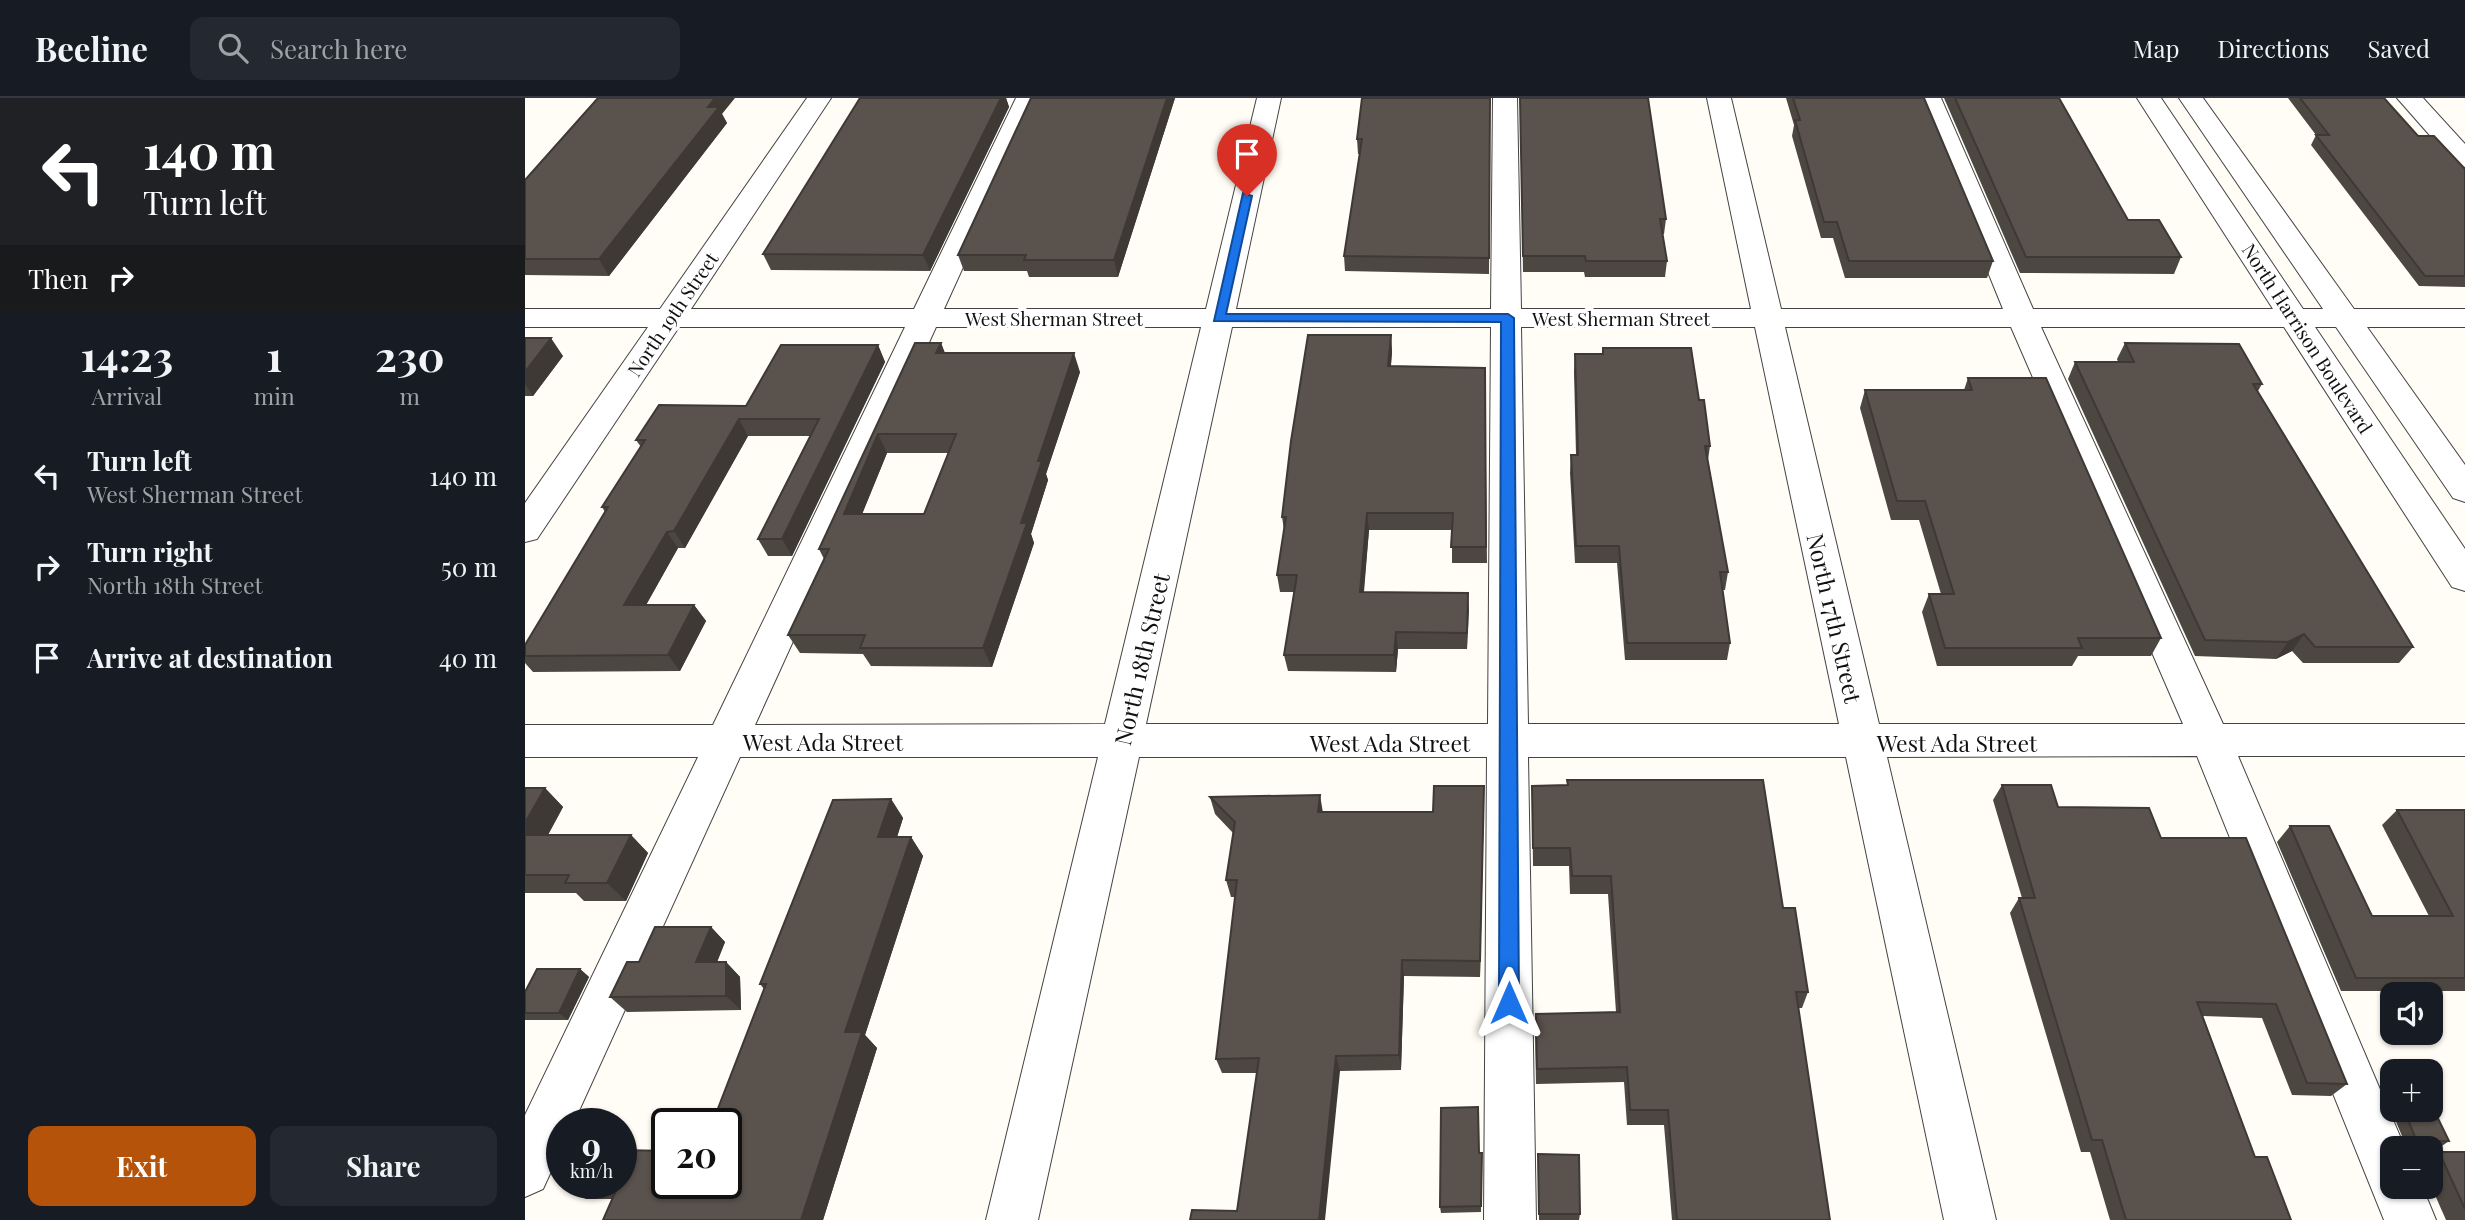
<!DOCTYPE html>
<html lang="en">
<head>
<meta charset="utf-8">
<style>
	body { margin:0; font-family:"Playfair Display",serif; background:#242831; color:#f1f3f6; height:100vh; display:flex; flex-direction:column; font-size:26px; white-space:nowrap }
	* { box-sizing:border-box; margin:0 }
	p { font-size:23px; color:#9ea1a6 }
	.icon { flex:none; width:38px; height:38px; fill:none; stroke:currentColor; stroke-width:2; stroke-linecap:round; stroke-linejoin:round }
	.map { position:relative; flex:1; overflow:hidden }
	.side { display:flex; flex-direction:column; background:#171b24; width:525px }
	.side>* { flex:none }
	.top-card { background:#202124; color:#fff; overflow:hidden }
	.buttons { position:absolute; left:1855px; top:884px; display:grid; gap:14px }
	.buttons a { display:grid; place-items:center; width:63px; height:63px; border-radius:14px; background:#171b24; box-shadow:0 2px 5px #0004; font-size:35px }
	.speed { position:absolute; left:21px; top:1010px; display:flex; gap:14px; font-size:35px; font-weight:700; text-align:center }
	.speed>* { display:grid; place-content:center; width:91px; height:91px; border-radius:50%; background:#171b24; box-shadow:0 2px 5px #0004; line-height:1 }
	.speed small { font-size:18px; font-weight:400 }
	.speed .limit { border:4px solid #111; border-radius:10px; background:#fff; color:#111 }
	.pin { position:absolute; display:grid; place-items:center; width:60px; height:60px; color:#fff; margin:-72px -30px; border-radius:50% 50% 50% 0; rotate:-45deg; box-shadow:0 0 7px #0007 }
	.pin .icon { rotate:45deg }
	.me { position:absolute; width:77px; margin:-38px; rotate:0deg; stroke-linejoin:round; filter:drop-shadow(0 0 5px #0008) }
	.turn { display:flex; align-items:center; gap:24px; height:147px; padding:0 28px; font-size:32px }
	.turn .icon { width:91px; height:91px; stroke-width:2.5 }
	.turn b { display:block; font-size:49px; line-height:60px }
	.then { display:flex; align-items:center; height:66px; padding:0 28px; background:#0003; gap:14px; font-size:26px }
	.eta { display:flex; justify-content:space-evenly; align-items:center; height:119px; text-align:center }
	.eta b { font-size:42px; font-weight:700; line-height:49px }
	.action { display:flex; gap:14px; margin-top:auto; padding:14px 28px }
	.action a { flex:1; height:80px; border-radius:14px; background:#b45309; color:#fff; font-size:28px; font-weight:700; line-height:80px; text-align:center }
	.action a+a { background:#242831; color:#f1f3f6 }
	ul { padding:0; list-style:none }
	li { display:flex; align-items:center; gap:21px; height:91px; padding:0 28px }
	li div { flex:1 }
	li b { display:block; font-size:26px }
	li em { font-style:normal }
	header { display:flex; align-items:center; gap:42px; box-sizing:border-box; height:98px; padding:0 35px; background:#171b24; border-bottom:2px solid #363941 }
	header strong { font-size:33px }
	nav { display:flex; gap:38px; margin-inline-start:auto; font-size:24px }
	.search { width:490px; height:63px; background:#242831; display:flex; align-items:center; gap:18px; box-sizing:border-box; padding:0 24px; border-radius:14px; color:#9ea1a6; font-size:26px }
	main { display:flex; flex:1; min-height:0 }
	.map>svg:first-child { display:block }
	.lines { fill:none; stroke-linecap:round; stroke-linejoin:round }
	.minor-casing { stroke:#444; stroke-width:2 }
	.minor { fill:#fff; fill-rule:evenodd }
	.wall { fill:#4d4742; fill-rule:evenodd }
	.shaded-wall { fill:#3f3936 }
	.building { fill:#5a524d; stroke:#3f3936; stroke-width:2; fill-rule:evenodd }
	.route { fill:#1a73e8; stroke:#114b97; stroke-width:2 }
	.labels { text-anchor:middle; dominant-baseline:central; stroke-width:7; stroke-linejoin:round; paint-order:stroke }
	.far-street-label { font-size:19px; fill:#111; stroke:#fff }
	.street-label { font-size:23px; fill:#111; stroke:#fff }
</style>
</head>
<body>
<header>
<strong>Beeline</strong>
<div class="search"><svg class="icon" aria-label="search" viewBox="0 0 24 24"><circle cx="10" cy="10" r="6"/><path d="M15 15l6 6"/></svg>Search here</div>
<nav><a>Map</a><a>Directions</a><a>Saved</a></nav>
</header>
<main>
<section class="side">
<div class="top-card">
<div class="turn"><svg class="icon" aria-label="left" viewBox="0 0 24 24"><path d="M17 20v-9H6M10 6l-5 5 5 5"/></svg><div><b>140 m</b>Turn left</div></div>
<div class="then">Then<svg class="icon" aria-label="right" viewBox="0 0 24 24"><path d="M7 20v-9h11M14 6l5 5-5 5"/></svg></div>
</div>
<div class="eta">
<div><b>14:23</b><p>Arrival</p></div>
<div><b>1</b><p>min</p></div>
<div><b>230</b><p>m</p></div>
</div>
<ul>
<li><svg class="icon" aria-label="left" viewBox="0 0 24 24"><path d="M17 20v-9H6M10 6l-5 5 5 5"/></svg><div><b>Turn left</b><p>West Sherman Street</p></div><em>140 m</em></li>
<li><svg class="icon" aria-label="right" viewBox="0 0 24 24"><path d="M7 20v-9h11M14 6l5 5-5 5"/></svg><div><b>Turn right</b><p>North 18th Street</p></div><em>50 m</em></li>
<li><svg class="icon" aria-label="arrive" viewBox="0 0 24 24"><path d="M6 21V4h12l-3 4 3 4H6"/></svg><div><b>Arrive at destination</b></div><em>40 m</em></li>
</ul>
<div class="action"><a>Exit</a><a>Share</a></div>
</section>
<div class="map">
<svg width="1940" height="1122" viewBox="0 0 1940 1122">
	<rect width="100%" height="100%" fill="#fffdf5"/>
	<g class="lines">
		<defs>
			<g id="minor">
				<path d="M 282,0 L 306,0 L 166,211 L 389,211 L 491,0 L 515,0 L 419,211 L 681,211 L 732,0 L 756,0 L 711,211 L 966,211 L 968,0 L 992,0 L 996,211 L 1226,211 L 1182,0 L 1206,0 L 1256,211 L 1478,211 L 1392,0 L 1416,0 L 1508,211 L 1748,211 L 1612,0 L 1636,0 L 1778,211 L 1798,211 L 1654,0 L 1678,0 L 1829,211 L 1940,211 L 1940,229 L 1842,229 L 1940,367 L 1940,404 L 1928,400 L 1811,229 L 1790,229 L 1940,451 L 1940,493 L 1927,489 L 1759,229 L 1516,229 L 1698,626 L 1940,626 L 1940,658 L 1713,658 L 1880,1050 L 1867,1050 L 1867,1088 L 1897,1088 L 1911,1122 L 1859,1122 L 1672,658 L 1362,659 L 1471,1122 L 1419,1122 L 1321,659 L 1003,659 L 1011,1122 L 959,1122 L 962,659 L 614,659 L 513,1122 L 461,1122 L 573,659 L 215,659 L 48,1026 L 37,1026 L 37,1050 L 18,1091 L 0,1099 L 0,1017 L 173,659 L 0,659 L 0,627 L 188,627 L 380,229 L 154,229 L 12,441 L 0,444 L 0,405 L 123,229 L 0,229 L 0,211 L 135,211 ZM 411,229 L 676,229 L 580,626 L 230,627 ZM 707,229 L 966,229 L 963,626 L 621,626 ZM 996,229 L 1230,229 L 1314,626 L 1003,626 ZM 1260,229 L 1486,229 L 1658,626 L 1354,626 Z"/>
				<polygon points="1872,0 1898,0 1940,46 1940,69 1931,67"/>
			</g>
		</defs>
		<use href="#minor" class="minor-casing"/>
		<use href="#minor" class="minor"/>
	</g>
	<g class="wall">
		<polygon points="335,0 481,0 484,9 405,173 246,172 238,156"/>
		<polygon points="650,0 593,179 504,179 502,173 439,173 433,157"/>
		<polygon points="965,0 964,176 820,173 819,158 835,56 833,56 832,41"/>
		<polygon points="995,0 1141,121 1139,136 1138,136 1142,163 1140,179 1060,179 1059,174 998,174"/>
		<polygon points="1261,0 1399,0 1468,163 1462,180 1320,180 1308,140 1296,140 1267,38 1269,27"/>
		<polygon points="1419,0 1534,0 1603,122 1656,159 1649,176 1495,175"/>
		<polygon points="1763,0 1859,0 1893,38 1940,71 1940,189 1894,188 1786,47 1791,37"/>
		<polygon points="197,16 202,25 84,178 0,177 0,82"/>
		<polygon points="866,237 867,254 866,268 960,270 962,465 927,465 927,432 844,432 839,494 943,495 942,551 873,551 871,574 763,573 759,557 769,494 755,494 752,477 759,432 757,419"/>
		<polygon points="0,240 38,258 8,298 0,298"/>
		<path d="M 390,245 L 416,245 L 420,255 L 555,274 L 521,376 L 523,382 L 506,436 L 509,445 L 467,569 L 346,568 L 338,556 L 275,555 L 263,537 L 299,461 L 294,451 ZM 362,355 L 423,355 L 399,416 L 337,416 Z"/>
		<polygon points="1600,245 1737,286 1733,293 1888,549 1874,565 1778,565 1767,553 1751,561 1670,558 1543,281 1550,264 1593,264 1592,261"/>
		<polygon points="353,247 360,264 267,458 243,458 233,441 286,338 223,338 160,450 153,450 121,507 169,507 181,523 155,573 8,574 0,565 0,547 80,414 77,409 116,349 111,342 221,308"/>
		<polygon points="1078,250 1174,302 1185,348 1183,362 1203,474 1200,492 1197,492 1205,545 1202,562 1100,562 1092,465 1050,465 1045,375 1046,357 1051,357 1049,273 1050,256 1077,256"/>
		<polygon points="1443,280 1636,540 1626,558 1553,558 1547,568 1412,568 1397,514 1404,496 1416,496 1394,422 1366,422 1335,310 1340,292 1439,292"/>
		<polygon points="1042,682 1258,810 1283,894 1277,910 1273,910 1305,1122 1147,1122 1139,1027 1102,1027 1099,984 1011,986 1010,932 1011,916 1091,914 1083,796 1045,796 1044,768 1008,768 1007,688 1042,687"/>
		<polygon points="1477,687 1533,709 1636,740 1822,986 1806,998 1767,997 1737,920 1678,918 1730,1059 1766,1122 1585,1122 1565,1054 1556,1054 1485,815 1494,800 1497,800 1468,702"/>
		<polygon points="959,688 955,879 879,878 876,972 815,973 712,1113 732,975 697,975 691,961 710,799 706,799 701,782 708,735 690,716 685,699 798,714 908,714"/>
		<polygon points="0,690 20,690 38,709 23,737 106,737 123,755 101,803 59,803 51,795 0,795"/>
		<polygon points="366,701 378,720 372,739 386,739 398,758 340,937 352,950 298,1122 87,1101 61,1101 38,1087 201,1085 239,891 235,886"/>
		<polygon points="1872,712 1940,712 1940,893 1816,893 1752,744 1765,728 1847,818 1904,818 1857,727"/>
		<polygon points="186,829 200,844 192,864 201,864 215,879 216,912 102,914 85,899 114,864"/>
		<polygon points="55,871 64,879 43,922 0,922 0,894"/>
		<polygon points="1867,989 1867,1012 1906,1012 1924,1043 1914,1050 1882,1050 1859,995"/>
		<polygon points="1914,1054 1940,1054 1940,1122 1921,1122 1906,1088 1906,1060"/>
		<polygon points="957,1055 956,1114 916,1115 915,1109"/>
		<polygon points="1013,1056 1055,1116 1054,1122 1014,1122"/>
	</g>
	<g class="shaded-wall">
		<polygon points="190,0 210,0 197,16 202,25 84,178 74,161"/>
		<polygon points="476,0 481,0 484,9 405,173 398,157"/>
		<polygon points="642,0 650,0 593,179 589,162"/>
		<polygon points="866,237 867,254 864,285 863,268"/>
		<polygon points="26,240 38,258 8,298 0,286 0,274"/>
		<polygon points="416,245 423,264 411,255"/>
		<polygon points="353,247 360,264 267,458 257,441"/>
		<polygon points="549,255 555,274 521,376 523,382 506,436 509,445 467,569 458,550 496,425 513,363"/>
		<polygon points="214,321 223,338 160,450 149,433"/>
		<polygon points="353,336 362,355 329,436 319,416"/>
		<polygon points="842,415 844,432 837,511 835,494"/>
		<polygon points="142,434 153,450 112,523 99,507"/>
		<polygon points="943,495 944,512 942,551 942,535"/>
		<polygon points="169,507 181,523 155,573 143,557"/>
		<polygon points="871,534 873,551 871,574 869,557"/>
		<polygon points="1779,536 1767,553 1751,561 1763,544"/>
		<polygon points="959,688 959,706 955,879 955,863"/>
		<polygon points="20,690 38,709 13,755 0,744 0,725"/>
		<polygon points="795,697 798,715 793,714"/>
		<polygon points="366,701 378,720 366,758 353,739"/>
		<polygon points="106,737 123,755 101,803 82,785"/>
		<polygon points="386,739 398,758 340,937 352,950 298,1122 276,1122 320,934"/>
		<polygon points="186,829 200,844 186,879 171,864"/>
		<polygon points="877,862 879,878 876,972 874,957"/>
		<polygon points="201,864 215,879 216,912 201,898"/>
		<polygon points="55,871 64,879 43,922 34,915"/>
		<polygon points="811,958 815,973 800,1122 794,1122"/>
	</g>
	<g class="building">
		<polygon points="73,0 190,0 183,9 194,9 74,161 0,161 0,82"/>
		<polygon points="335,0 476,0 398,157 238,156"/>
		<polygon points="506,0 642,0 589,162 499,162 501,157 433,157"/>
		<polygon points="837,0 965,0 964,160 819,158 837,41 832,41"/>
		<polygon points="995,0 1123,0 1141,121 1135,121 1142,163 1061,163 1060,158 998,158"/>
		<polygon points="1268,0 1399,0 1468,163 1324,163 1312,124 1299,124 1270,22 1275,22"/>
		<polygon points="1430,0 1534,0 1603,122 1634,122 1656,159 1501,159"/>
		<polygon points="1775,0 1859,0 1893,38 1909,38 1940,71 1940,178 1900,178 1791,37 1804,37"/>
		<polygon points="783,237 866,237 863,268 960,270 961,449 926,449 928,415 842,415 835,494 943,495 942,535 871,534 869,557 759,557 772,477 752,477 761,419 757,419 766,343"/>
		<polygon points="0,240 26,240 0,274"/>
		<path d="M 390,245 L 416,245 L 411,255 L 549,255 L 513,363 L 517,363 L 496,425 L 502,425 L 458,550 L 335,550 L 340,537 L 263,537 L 304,451 L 294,451 ZM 353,336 L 431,336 L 399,416 L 319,416 Z"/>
		<polygon points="1600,245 1714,246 1737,286 1728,286 1888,549 1790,549 1779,536 1763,544 1680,542 1550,264 1609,264"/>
		<polygon points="256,247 353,247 257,441 233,441 294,321 214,321 149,433 142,434 99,507 169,507 143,557 0,558 0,547 83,409 77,409 120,342 111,342 134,307 221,308"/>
		<polygon points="1078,250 1166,250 1174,302 1179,302 1185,348 1180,348 1203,474 1195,474 1205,545 1102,545 1094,448 1051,448 1046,357 1053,357 1050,256 1078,256"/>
		<polygon points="1443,280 1521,280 1636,540 1553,540 1557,550 1420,550 1404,496 1429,496 1400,403 1372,403 1340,292 1447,292"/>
		<polygon points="1042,682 1238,682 1258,810 1270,810 1283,894 1271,894 1305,1122 1152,1122 1143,1012 1105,1012 1102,969 1012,971 1011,916 1095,914 1086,778 1047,778 1045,750 1008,750 1007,688 1043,687"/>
		<polygon points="1477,687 1526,687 1533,709 1624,710 1636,740 1721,740 1822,986 1782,985 1751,906 1672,904 1730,1059 1742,1059 1766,1122 1601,1122 1577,1042 1567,1042 1494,800 1510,800"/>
		<polygon points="909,688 959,688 955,863 877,862 874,957 811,958 794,1122 665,1122 667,1112 712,1113 734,960 691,961 712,782 701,782 710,724 685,699 795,697 793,714 908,714"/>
		<polygon points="0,690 20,690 0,725"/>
		<polygon points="366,701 353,739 386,739 320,934 337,934 276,1122 78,1122 93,1088 38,1087 39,1085 96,1085 96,1052 142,1053 142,1085 201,1085 201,1026 187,1026 241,886 235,886 308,702"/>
		<polygon points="1872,712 1940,712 1940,880 1831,880 1765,728 1804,728 1847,818 1928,818"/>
		<polygon points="0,737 106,737 82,785 40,785 44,777 0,777"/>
		<polygon points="130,829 186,829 171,864 201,864 201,898 85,899 102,864 114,864"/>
		<polygon points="12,871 55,871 34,915 0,915 0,894"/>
		<polygon points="1906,1006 1924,1043 1892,1044 1879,1012 1906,1012"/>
		<polygon points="953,1009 954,1055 957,1055 956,1108 915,1109 916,1010"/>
		<polygon points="1914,1054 1940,1054 1940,1111"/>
		<polygon points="1013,1056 1054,1057 1055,1116 1014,1116"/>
	</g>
	<polygon class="route" points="718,95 727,98 701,216 983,216 989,220 994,905 991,911 984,914 977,911 974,905 976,224 689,223"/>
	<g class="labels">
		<g class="far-street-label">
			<text transform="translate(147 216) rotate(-56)">North 19th Street</text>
			<text x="529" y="220">West Sherman Street</text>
			<text x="1096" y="220">West Sherman Street</text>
			<text transform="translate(1783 240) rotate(57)">North Harrison Boulevard</text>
		</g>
		<g class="street-label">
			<text transform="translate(1310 520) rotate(77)">North 17th Street</text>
			<text transform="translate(616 561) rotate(-77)">North 18th Street</text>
			<text x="298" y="643">West Ada Street</text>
			<text x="865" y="644">West Ada Street</text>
			<text x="1432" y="644">West Ada Street</text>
		</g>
	</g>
</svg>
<div class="buttons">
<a><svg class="icon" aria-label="sound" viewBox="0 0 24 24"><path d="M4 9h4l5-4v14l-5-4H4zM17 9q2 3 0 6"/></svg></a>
<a>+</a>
<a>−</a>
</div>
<div class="speed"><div>9<small>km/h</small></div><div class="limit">20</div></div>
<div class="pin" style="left:722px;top:98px;background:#d93025"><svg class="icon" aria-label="arrive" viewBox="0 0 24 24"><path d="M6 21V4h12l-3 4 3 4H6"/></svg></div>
<svg class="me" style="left:984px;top:905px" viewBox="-20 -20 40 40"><path d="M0-17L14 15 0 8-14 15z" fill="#1a73e8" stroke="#fff" stroke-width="4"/></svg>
</div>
</main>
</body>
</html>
